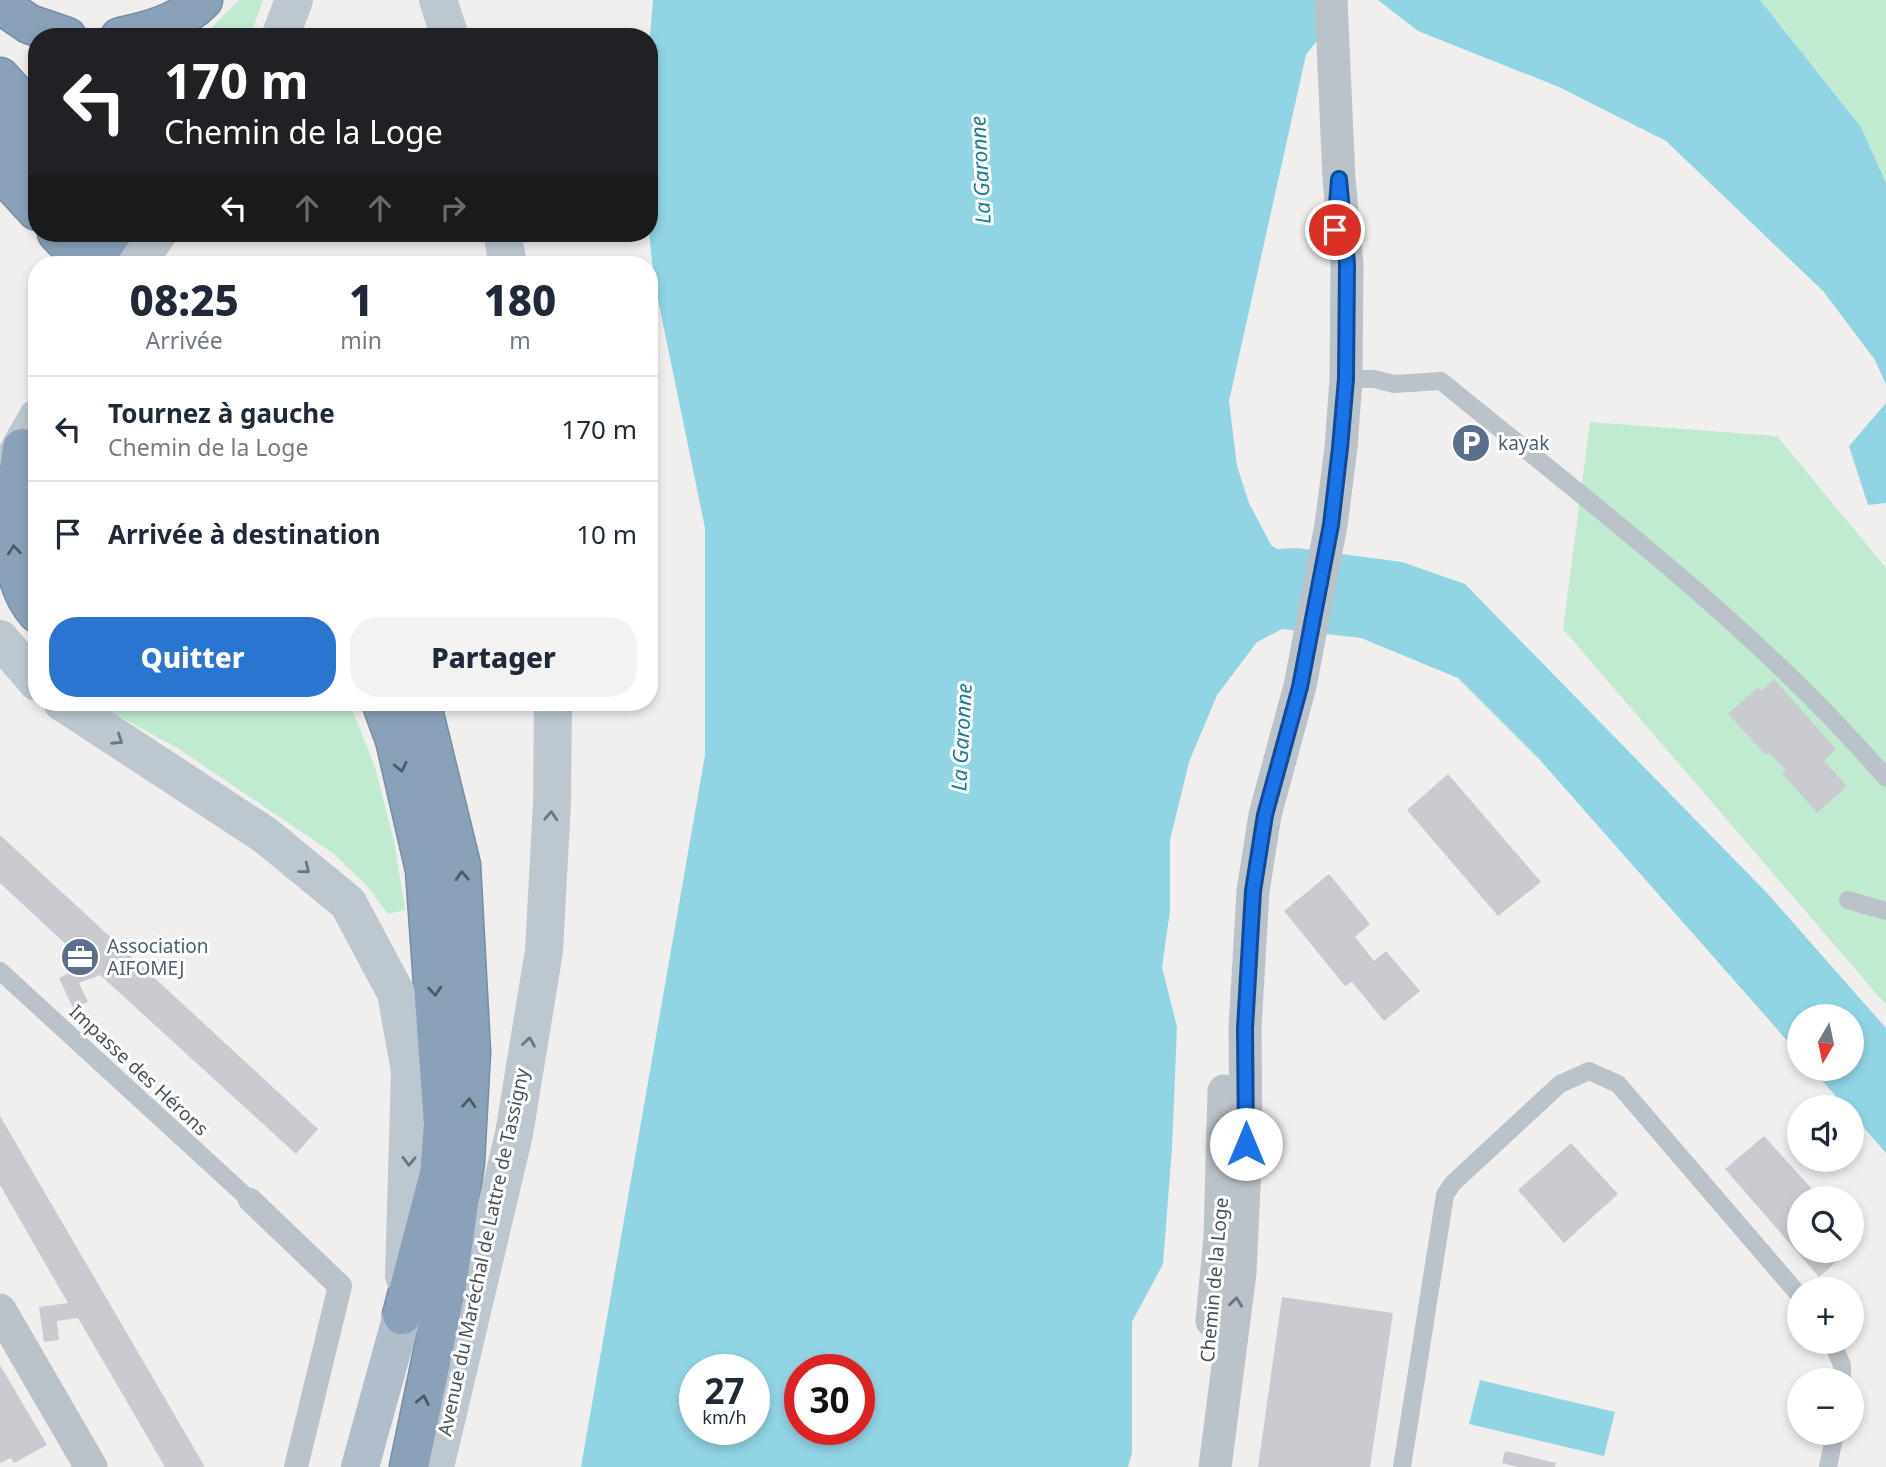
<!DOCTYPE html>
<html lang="fr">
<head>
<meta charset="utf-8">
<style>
	body { margin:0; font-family:"Noto Sans",sans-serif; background:#f2f2f3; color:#1f2937; height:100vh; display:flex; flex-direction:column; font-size:26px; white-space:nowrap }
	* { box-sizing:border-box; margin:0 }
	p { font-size:23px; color:#747a83 }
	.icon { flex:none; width:38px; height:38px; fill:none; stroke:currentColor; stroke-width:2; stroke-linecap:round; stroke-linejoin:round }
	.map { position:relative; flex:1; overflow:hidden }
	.panel { position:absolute; left:28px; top:256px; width:630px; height:455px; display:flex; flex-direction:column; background:#fff; border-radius:28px; box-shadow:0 4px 10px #0003 }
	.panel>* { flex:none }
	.guide { position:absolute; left:28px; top:28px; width:630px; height:214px; border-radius:28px; box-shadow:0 4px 10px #0003; background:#202124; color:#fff; overflow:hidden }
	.needle { width:46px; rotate:189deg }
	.fabs { position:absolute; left:1787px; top:1004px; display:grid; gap:14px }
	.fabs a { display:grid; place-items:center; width:77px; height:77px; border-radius:50%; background:#fff; box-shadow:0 4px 10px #0003; font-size:35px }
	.speed { position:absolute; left:679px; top:1354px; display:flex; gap:14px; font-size:35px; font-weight:700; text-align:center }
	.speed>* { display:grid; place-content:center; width:91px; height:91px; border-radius:50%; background:#fff; box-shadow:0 4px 10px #0003; line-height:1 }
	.speed small { font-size:18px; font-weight:400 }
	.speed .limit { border:10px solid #d22; background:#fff; color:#111 }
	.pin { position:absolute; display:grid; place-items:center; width:60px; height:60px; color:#fff; margin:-30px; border:4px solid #fff; border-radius:50%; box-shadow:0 2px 7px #0007 }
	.me { position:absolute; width:77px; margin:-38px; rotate:0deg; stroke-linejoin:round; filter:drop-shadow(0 0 5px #0008) }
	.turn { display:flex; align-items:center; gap:24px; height:147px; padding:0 21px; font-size:32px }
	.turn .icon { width:91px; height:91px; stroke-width:2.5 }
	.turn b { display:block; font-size:49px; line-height:60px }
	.lanes { display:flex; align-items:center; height:66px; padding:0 21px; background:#0003; justify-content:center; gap:35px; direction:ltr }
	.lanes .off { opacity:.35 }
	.eta { display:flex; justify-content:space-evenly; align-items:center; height:119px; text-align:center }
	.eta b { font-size:42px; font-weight:800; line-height:49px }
	.action { display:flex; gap:14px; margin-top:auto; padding:14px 21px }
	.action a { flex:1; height:80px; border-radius:28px; background:#2975d0; color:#fff; font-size:28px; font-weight:800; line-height:80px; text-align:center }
	.action a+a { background:#f2f2f3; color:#1f2937 }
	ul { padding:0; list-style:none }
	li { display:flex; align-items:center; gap:21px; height:105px; padding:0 21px; border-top:2px solid #e0e1e3 }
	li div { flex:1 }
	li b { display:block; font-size:26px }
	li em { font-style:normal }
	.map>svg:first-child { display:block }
	.green { fill:#c0ebd0 }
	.water { fill:#91d4e4; fill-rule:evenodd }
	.building { fill:#c9cbd0 }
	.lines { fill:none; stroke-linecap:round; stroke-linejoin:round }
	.motorway-casing { stroke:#758da5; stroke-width:41 }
	.service { stroke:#bbc3ca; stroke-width:18 }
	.pedestrian { stroke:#bbc3ca; stroke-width:24 }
	.minor { stroke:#bbc3ca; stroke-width:33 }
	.secondary { stroke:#bdc7d0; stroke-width:38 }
	.primary { stroke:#b0becb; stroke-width:38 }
	.motorway { stroke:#8aa2b9; stroke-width:38 }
	.secondary-bridge { stroke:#bdc7d0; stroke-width:38 }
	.oneway { stroke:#4f5a64 }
	.oneway2 { stroke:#6b757d }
	.oneway3 { stroke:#6a747c }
	.route-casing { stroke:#114b97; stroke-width:18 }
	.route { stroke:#1a73e8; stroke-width:12 }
	.labels { text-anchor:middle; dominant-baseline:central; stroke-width:6; stroke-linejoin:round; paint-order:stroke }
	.service-label { font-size:19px; fill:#4e5e75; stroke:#fff; text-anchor:start }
	.street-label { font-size:19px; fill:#48525a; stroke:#fff }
	.water-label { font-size:21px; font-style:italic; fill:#197d95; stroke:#fff }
</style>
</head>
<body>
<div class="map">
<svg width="1886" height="1467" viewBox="0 0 1886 1467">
	<rect width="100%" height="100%" fill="#f1eeee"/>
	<g class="green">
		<polygon points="239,0 263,0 250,37 193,37 211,28"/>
		<polygon points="1760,0 1886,0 1886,183 1861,127"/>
		<polygon points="1590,422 1777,436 1886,568 1886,1005 1563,629"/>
		<polygon points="93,702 349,702 375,767 394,841 405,910 388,914 367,886 334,854 179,749"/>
	</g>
	<g class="water">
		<path d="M 653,0 L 1348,0 L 1306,55 L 1229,401 L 1237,466 L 1249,503 L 1271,545 L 1277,549 L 1297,548 L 1402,562 L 1465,584 L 1767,893 L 1886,1028 L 1886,1153 L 1852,1114 L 1852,1108 L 1846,1108 L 1812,1069 L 1852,1069 L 1852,1017 L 1799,1017 L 1799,1054 L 1540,760 L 1458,678 L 1361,638 L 1282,629 L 1257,642 L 1217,695 L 1189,762 L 1170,840 L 1170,911 L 1162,967 L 1177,1027 L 1172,1148 L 1163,1264 L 1132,1322 L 1132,1453 L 1128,1467 L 581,1467 L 705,755 L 705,528 L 654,280 L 649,233 L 649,47 ZM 695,1370 L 754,1370 L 754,1430 L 695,1430 ZM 800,1370 L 859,1370 L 859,1430 L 800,1430 Z"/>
		<polygon points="1378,0 1760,0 1861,127 1886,183 1886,385 1875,360 1823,291 1666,141 1559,87 1418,31"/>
		<polygon points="1886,403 1886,503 1868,505 1849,446"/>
		<polygon points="1480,1380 1615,1412 1604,1456 1469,1424"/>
	</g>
	<g class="building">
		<polygon points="1774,679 1836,749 1824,761 1847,786 1817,813 1782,773 1786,770 1769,753 1766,755 1728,714 1758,687 1761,691"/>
		<polygon points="1448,774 1541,882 1498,916 1407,810"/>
		<polygon points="0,835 318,1129 296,1154 100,975 79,983 88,1002 73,1008 59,978 87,964 0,883"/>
		<polygon points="1329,874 1370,924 1355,937 1374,961 1386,951 1420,991 1384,1021 1352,982 1345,986 1284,911"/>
		<polygon points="0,1116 205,1467 165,1467 78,1318 57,1321 59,1340 44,1342 39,1307 68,1303 0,1185"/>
		<polygon points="1764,1136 1821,1199 1799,1199 1799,1251 1849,1251 1819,1277 1725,1169"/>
		<polygon points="1571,1143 1618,1194 1564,1243 1518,1190"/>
		<polygon points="1282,1297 1393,1313 1370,1467 1258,1467"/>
		<polygon points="0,1365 47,1445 14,1463 11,1458 0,1463"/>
		<polygon points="1505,1451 1515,1453 1556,1463 1555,1467 1518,1467 1502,1463"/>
	</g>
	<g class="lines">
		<defs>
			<g id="motorway">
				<polyline points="0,4 29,24 67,37"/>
				<path d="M 120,37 C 149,31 182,22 203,0"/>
				<polyline points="0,77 37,118"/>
				<polyline points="0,125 37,162"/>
				<polyline points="0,171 37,211"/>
				<polyline points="57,233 87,264"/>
				<polyline points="106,233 137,264"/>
				<path d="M 22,448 C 15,500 0,570 37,613"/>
				<polyline points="381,702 395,740 425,870 443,1125 439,1174 402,1315"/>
				<polyline points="409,1467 448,1280 465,1162 471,1052 461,865 421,702"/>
			</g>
		</defs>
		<use href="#motorway" class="motorway-casing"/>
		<g class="service">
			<path d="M 1346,379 L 1374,379 L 1394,384 L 1441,381 C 1593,505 1758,629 1886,778"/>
			<polyline points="1848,900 1886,911"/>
			<polyline points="0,971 250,1200"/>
			<polyline points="1832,1342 1842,1365 1842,1381"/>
			<polyline points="1402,1467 1445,1195 1453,1183 1560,1084 1589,1071 1618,1084 1799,1295"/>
			<polyline points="1828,1467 1835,1433"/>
		</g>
		<polyline class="pedestrian" points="250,1200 340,1286 296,1467"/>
		<g class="minor">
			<polyline points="0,1310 91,1467"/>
			<polyline points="1212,1321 1220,1237 1224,1091"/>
			<polyline points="1215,1467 1240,1273 1246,1144 1245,1028 1253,891 1265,815 1300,686 1331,525 1341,448 1346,379 1347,264 1339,179 1331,0"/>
		</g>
		<g class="secondary">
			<polyline points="438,0 450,37"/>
			<polyline points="280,37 294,0"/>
			<polyline points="502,233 508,264"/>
			<polyline points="4,477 37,418"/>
			<polyline points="0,639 37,682"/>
			<polyline points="62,702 265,835 348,903 396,993 410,1071 404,1276"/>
			<polyline points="435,1467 514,1134 544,951 552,803 553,702"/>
		</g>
		<polyline class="primary" points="360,1467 402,1315"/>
		<use href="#motorway" class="motorway"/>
		<polyline class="secondary-bridge" points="137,264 158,233"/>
	</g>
	<defs><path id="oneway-chevron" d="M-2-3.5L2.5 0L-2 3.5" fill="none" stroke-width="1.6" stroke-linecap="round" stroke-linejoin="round" transform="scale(1.75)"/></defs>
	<g class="oneway">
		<use href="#oneway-chevron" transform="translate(14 550) rotate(-96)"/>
		<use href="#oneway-chevron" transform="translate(401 767) rotate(77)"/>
		<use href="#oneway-chevron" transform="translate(462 876) rotate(-93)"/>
		<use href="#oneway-chevron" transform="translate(435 991) rotate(85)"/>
		<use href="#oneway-chevron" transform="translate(469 1103) rotate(-87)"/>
		<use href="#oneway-chevron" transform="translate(423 1400) rotate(-78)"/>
	</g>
	<g class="oneway2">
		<use href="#oneway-chevron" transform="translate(118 740) rotate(33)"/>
		<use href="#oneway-chevron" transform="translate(551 816) rotate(-87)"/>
		<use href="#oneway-chevron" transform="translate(305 869) rotate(39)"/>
		<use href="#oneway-chevron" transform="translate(529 1042) rotate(-81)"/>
		<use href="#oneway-chevron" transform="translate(409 1161) rotate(91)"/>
	</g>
	<use class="oneway3" href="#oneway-chevron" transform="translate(1236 1302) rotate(-83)"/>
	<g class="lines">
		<defs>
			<polyline id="route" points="1246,1144 1245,1028 1253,891 1265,815 1300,687 1331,525 1340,448 1346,379 1347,264 1339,179 1335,230"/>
		</defs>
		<use href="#route" class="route-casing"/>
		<use href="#route" class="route"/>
	</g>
	<defs>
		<symbol id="parking-disc" viewBox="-11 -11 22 22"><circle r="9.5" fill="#5c6f8a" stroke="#fff"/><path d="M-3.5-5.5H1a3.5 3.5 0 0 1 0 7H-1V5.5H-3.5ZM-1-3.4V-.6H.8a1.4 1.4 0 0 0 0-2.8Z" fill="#fff"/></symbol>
		<symbol id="office-disc" viewBox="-11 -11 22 22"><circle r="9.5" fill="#5c6f8a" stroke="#fff"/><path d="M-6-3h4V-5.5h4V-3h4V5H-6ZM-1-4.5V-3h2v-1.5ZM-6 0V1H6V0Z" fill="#fff"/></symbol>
	</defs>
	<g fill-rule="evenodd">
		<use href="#parking-disc" x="1449" y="421" width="44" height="44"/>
		<use href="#office-disc" x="58" y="935" width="44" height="44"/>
	</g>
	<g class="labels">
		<g class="service-label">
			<text x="1498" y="443">kayak</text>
			<text x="107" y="946">Association<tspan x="107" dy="22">AIFOMEJ</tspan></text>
		</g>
		<g class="street-label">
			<text transform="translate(139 1070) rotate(43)">Impasse des Hérons</text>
			<text transform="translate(483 1252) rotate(-78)">Avenue du Maréchal de Lattre de Tassigny</text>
			<text transform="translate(1214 1280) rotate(-85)">Chemin de la Loge</text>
		</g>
		<g class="water-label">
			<text transform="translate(980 170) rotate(-93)">La Garonne</text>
			<text transform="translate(961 737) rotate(-87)">La Garonne</text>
		</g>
	</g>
</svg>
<div class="fabs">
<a><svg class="needle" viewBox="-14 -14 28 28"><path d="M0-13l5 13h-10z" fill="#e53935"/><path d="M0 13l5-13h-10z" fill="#747a83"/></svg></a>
<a><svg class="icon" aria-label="sound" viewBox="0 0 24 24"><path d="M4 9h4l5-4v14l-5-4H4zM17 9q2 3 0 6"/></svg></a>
<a><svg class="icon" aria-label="search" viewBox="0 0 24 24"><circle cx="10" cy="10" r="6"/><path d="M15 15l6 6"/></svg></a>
<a>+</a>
<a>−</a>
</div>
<div class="speed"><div>27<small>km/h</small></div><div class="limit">30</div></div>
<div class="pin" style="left:1335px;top:230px;background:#d93025"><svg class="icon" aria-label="arrive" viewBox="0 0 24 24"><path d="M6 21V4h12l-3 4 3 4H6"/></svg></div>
<svg class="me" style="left:1246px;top:1144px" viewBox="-20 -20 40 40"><circle r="19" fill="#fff"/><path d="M0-13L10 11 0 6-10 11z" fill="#1a73e8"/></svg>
<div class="guide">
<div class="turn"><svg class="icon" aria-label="left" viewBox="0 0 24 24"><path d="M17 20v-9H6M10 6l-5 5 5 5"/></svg><div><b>170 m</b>Chemin de la Loge</div></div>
<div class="lanes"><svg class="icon" aria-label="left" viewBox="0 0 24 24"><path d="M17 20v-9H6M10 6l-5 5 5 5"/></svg><svg class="icon off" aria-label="ahead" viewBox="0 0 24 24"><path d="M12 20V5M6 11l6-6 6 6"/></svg><svg class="icon off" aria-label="ahead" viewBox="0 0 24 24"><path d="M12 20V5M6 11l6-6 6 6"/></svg><svg class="icon off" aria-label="right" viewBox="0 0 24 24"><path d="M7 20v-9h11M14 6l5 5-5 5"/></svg></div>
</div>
<section class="panel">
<div class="eta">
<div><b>08:25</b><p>Arrivée</p></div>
<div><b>1</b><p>min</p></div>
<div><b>180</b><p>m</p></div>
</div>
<ul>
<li><svg class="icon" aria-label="left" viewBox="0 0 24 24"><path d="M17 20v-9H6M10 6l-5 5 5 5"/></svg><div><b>Tournez à gauche</b><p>Chemin de la Loge</p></div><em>170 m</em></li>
<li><svg class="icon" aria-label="arrive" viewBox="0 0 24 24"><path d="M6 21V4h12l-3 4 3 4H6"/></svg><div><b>Arrivée à destination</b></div><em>10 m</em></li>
</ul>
<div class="action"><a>Quitter</a><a>Partager</a></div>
</section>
</div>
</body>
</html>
